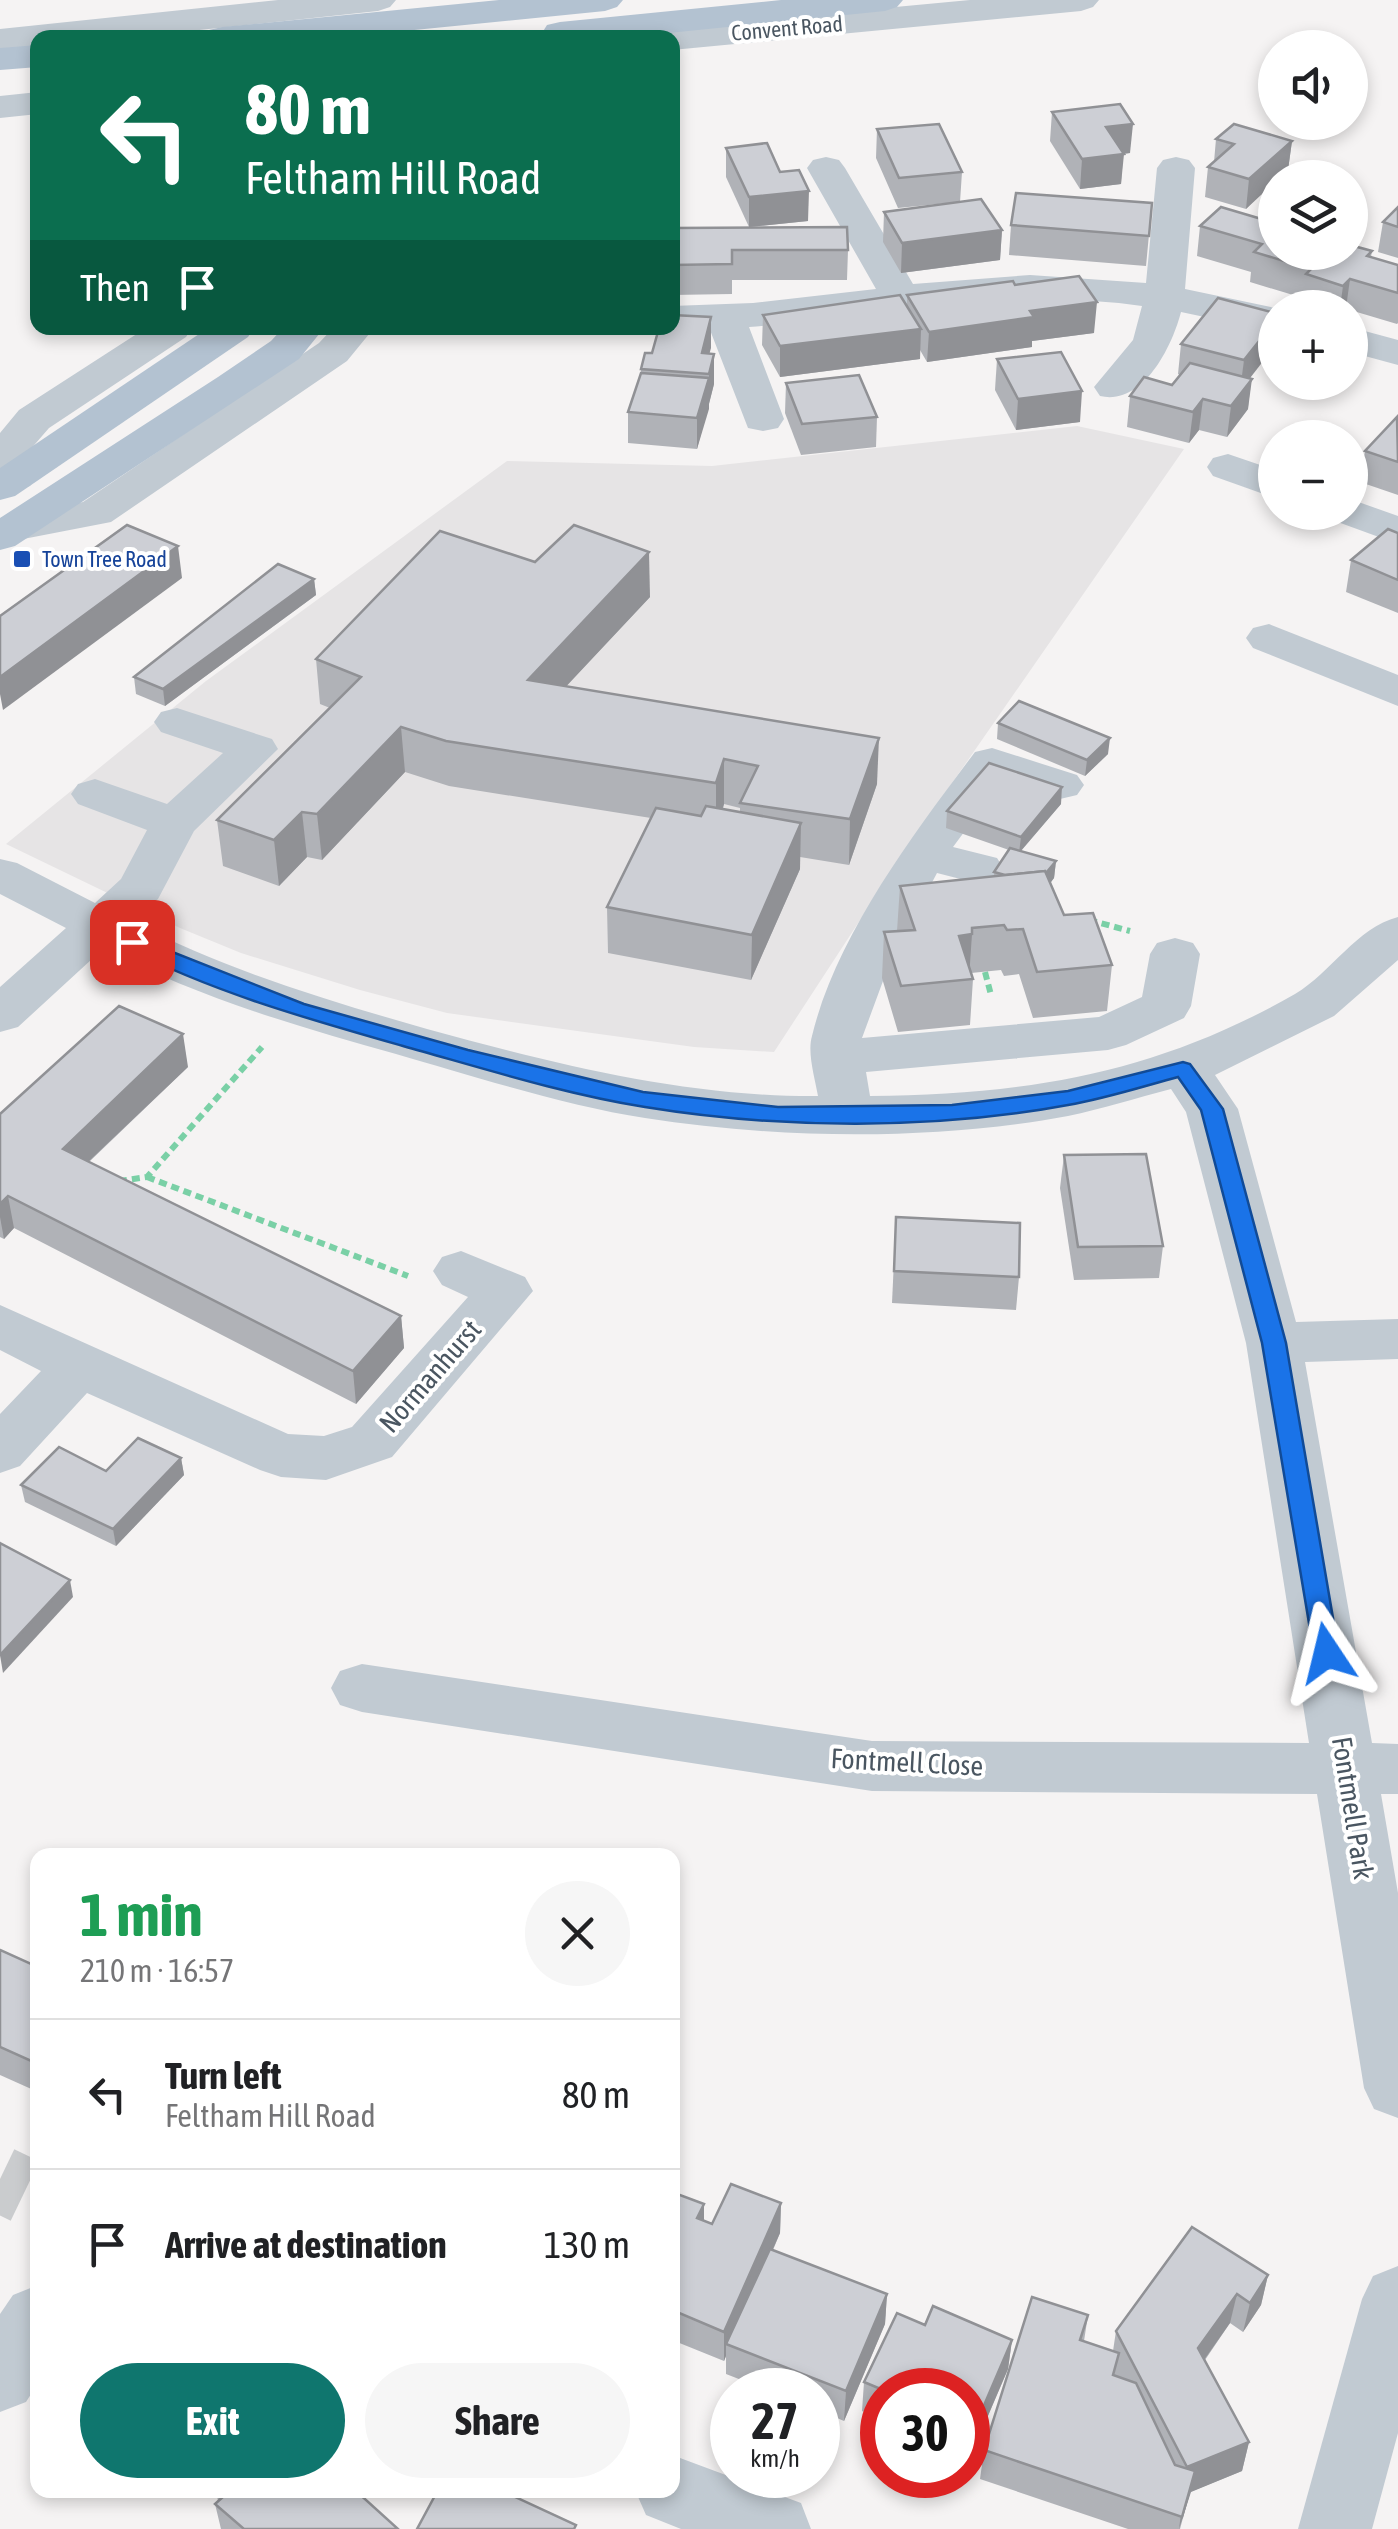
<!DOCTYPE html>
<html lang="en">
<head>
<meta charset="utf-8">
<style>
	body { margin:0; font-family:"Asap Condensed",sans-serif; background:#f6f6f6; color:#202124; height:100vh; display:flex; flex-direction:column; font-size:38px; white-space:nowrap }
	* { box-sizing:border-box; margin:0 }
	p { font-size:32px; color:#757577 }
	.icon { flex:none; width:55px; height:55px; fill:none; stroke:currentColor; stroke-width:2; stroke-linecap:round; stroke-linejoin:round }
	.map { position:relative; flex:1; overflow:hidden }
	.sheet { position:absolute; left:30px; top:1848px; width:650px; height:650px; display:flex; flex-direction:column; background:#fff; border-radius:20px; box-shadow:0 5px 15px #0003 }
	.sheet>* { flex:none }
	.top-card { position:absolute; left:30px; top:30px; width:650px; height:305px; border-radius:20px; box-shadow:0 5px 15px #0003; background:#0b6e4f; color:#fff; overflow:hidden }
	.tools { position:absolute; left:1258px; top:30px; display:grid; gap:20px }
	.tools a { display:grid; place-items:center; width:110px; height:110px; border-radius:50%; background:#fff; box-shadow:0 5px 15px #0003; font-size:50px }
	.speed { position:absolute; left:710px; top:2368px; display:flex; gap:20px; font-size:50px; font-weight:700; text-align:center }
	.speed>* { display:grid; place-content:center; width:130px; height:130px; border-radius:50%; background:#fff; box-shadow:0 5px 15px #0003; line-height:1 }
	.speed small { font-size:25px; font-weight:400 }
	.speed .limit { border:15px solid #d22; background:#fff; color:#111 }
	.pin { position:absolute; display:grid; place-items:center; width:85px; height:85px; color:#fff; margin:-42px; border-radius:20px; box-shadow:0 5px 15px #0006 }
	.me { position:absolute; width:110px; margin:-55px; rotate:350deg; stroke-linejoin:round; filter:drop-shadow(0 0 8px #0008) }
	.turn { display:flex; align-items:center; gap:35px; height:210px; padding:0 50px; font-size:45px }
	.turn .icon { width:130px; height:130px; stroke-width:2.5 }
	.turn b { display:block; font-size:70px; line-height:85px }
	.then { display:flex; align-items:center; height:95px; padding:0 50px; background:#0003; gap:20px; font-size:38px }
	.round { display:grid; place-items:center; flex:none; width:105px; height:105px; border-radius:52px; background:#f6f6f6 }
	.summary { display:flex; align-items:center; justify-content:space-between; height:170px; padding:0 50px }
	h1 { font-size:60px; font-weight:700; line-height:75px; color:#1e9e55 }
	.primary-button { display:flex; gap:20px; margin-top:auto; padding:20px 50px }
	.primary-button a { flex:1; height:115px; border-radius:60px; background:#0f766e; color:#fff; font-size:40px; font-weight:700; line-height:115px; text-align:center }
	.primary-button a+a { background:#f6f6f6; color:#202124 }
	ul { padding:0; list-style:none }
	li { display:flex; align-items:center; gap:30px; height:150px; padding:0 50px; border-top:2px solid #e0e0e0 }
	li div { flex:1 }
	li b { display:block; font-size:38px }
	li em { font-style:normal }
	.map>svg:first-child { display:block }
	.education { fill:#e6e4e5 }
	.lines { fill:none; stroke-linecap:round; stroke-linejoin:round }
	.minor-tunnel { stroke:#caccce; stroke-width:66; stroke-dasharray:66 32; stroke-linecap:butt }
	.path { stroke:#7ad0a6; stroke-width:6; stroke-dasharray:8 5; stroke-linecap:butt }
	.minor { fill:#c1cad2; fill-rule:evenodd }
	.major { fill:#b3c2d1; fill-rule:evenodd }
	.wall { fill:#b0b2b7; fill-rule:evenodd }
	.shaded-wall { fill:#909195 }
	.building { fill:#cdcfd5; stroke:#909195; stroke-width:2.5 }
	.route { fill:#1a73e8; stroke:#114b97; stroke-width:2.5 }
	.transit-dot { fill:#1a4fb4; stroke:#fff; stroke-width:4 }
	.labels { text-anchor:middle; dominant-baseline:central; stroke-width:8; stroke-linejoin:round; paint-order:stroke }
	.far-street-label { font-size:22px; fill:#4a5661; stroke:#fff }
	.far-transit-label { font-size:22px; fill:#164399; stroke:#fff; text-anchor:start }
	.street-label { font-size:28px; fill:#4a5661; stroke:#fff }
</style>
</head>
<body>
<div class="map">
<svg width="1398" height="2529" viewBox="0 0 1398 2529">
	<rect width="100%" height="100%" fill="#f5f3f3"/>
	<polygon class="education" points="1077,426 1184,449 909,845 774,1052 694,1047 447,1013 360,990 241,953 180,928 6,844 206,681 507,461 712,466"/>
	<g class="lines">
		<polyline class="minor-tunnel" points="0,2179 25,2191"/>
		<g class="path">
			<polyline points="1089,920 1130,931"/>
			<polyline points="985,972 991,995"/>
			<polyline points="147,1177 408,1276"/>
			<polyline points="119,1181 147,1177 262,1047"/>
		</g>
		<g class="minor">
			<polygon points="278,0 396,0 390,7 378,11 124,38 38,38 38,47 0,51 0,29"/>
			<polygon points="970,0 1099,0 1093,7 1081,11 672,50 672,38 655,38 659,31 672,28"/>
			<polygon points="38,92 38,114 0,118 0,96"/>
			<path d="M 826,157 L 839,160 L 845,168 L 913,284 L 1030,275 L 1146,283 L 1157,168 L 1163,160 L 1176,157 L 1189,160 L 1195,168 L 1185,289 L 1275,308 L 1275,332 L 1181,312 C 1172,347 1143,406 1100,396 L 1094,387 L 1133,340 L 1142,306 C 1009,287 881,317 749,327 L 784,419 L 778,428 L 763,431 L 748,428 L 710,330 L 662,328 L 672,328 L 672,306 L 753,303 L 876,289 L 807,168 L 813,160 Z"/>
			<polygon points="1350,327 1398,340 1398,365 1350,352"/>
			<polygon points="146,328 192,328 186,337 49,428 29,451 36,477 30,486 15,490 0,486 0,433 19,410"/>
			<polygon points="333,328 374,328 347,361 111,522 13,541 0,538 0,518 83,502 319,343"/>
			<polygon points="1228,454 1275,470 1275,498 1213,476 1207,467 1213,458"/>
			<polygon points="1350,499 1398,516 1398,544 1335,521 1329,512 1350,512"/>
			<polygon points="1269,624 1398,675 1398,706 1253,648 1246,638 1253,628"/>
			<path d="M 177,708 L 272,739 L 278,749 L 194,831 L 158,899 L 133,922 C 226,970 326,1000 427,1029 C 555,1064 684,1097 818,1096 C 815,1078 807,1053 812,1036 C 836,936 914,833 975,752 L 992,748 L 1077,775 L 1084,785 L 1077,795 L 1060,799 L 1002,781 L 953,847 L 997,858 L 1004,869 L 997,880 L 980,884 L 937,873 L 890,962 L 862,1038 L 1099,1017 L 1142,997 L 1150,954 L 1157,943 L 1175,938 L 1193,943 L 1200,954 L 1191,1006 L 1184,1018 L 1126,1045 L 1108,1050 L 866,1072 L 870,1096 C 1027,1095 1157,1073 1295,994 C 1332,972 1356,928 1398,917 L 1398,960 L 1334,1016 L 1215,1075 L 1238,1109 L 1296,1322 L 1398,1319 L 1398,1359 L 1305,1362 L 1372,1743 L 1398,1744 L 1398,1794 L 1381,1794 L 1398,1893 L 1398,2118 L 1374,2109 L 1364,2088 L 1317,1794 L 872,1791 L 362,1712 L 340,1705 L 331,1688 L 340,1671 L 362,1664 L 872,1741 L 1309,1743 L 1246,1343 L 1186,1112 L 1171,1089 C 1136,1098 1102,1109 1068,1116 C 934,1141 779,1139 645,1118 C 566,1106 473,1076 396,1054 C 296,1026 196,997 104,948 L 18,1027 L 0,1032 L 0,987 L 66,928 L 0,894 L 0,859 L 17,863 L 95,903 L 121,879 L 147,830 L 78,804 L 71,794 L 78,784 L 95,779 L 167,804 L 223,753 L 161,732 L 154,722 L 161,712 Z"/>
			<polygon points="461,1251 525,1277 533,1291 392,1457 326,1480 281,1477 260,1470 87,1393 20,1466 0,1473 0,1414 41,1371 0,1350 0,1305 288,1434 324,1436 352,1427 468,1297 442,1285 433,1271 442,1257"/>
			<polygon points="1398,2266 1398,2433 1372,2529 1298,2529 1362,2299 1373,2276"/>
			<polygon points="38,2285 38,2383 26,2402 0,2412 0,2314 13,2295"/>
			<polygon points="672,2455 801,2503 811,2529 681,2529 646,2515 635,2490 672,2490"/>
		</g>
		<g class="major">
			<polygon points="499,0 623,0 617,7 605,11 334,38 205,38 209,30 222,27"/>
			<polygon points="781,0 903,0 897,7 885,11 620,38 545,38 542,33 547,25 560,22"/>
			<polygon points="38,45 38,67 0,70 0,48"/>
			<polygon points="208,328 254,328 248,337 15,496 0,500 0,468"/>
			<polygon points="283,328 324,328 299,359 15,546 0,550 0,518 218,377 271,341"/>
		</g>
	</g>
	<g class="wall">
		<polygon points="1052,112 1130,153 1123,154 1121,184 1080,189 1050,141"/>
		<polygon points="877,129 962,172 960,202 1002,230 1000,260 901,273 883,242 884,212 958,202 898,208 876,158"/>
		<polygon points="1216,139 1292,141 1288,170 1280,178 1275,178 1246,209 1205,197 1208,167 1214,162"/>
		<polygon points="726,148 780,172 808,221 749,227 726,177"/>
		<polygon points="1152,203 1146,266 1009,255 1011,225"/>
		<polygon points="1398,207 1398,258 1378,252 1383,222"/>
		<polygon points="1200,226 1372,251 1371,257 1398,265 1398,323 1397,324 1350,310 1350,308 1312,308 1302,304 1303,298 1250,282 1251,272 1197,256"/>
		<polygon points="672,228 848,250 847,280 732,280 732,294 672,295"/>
		<polygon points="1015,285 1094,333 1032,341 1032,347 927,362 920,350 920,359 780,377 762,345 763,315 907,305 907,295"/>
		<polygon points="1275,313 1250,378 1248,409 1227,437 1199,430 1189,443 1127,427 1130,396 1172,385 1180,375 1178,374 1181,344"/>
		<polygon points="711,317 709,353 714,384 697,449 628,443 628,412 641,374 641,369 652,353"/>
		<polygon points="997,359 1080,422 1016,430 995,390"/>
		<polygon points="786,383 877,417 876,447 801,455 785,413"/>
		<polygon points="1398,417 1398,495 1360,482 1365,451"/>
		<polygon points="1398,533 1398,613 1346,592 1351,560"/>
		<path d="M 535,562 L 650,597 L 566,686 L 877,784 L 849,865 L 800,857 L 800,869 L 751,980 L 608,953 L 607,907 L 651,818 L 449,786 L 405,772 L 322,860 L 307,857 L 279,886 L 223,866 L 217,820 L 330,708 L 320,704 L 316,659 ZM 724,804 L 740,808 L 740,812 L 723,809 Z"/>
		<polygon points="314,579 316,595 165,706 136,694 134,677"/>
		<polygon points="998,723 1108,754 1085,776 997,739"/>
		<polygon points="1061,804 1021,851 1056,861 1054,878 1050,883 1064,915 1112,965 1107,1011 1033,1018 1019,974 1004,976 1001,970 971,973 973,979 970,1025 898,1032 882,978 884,932 897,931 900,886 994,876 994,872 1009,850 946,828 947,811"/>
		<polygon points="188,1067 89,1162 401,1316 404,1348 356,1404 14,1228 4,1239 0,1237 0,1114"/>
		<polygon points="1064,1155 1163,1246 1159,1278 1074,1280 1060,1188"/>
		<polygon points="896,1217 1019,1277 1016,1310 892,1303"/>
		<polygon points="181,1458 184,1475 116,1546 25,1502 21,1485"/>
		<polygon points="0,1950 38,1967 38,2092 0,2075"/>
		<polygon points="672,2192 704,2204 704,2221 712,2224 781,2203 780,2233 773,2250 887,2294 885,2324 844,2421 818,2410 818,2390 767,2390 726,2374 726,2356 724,2361 672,2340"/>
		<polygon points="1268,2275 1261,2305 1243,2332 1230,2323 1205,2360 1249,2442 1242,2471 1190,2492 1180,2529 1128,2529 980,2479 984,2450 1088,2315 1084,2341 1113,2351 1116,2331"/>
		<polygon points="925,2325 1012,2340 1008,2369 969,2460 968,2459 968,2390 882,2390 882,2420 862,2411 864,2382"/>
		<polygon points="216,2490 359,2490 359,2494 398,2529 221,2529 215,2504 218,2501"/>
	</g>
	<g class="shaded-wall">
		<polygon points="1133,124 1130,153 1103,156 1106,127"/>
		<polygon points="1292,141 1288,170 1280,178 1275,178 1275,182 1246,209 1249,179"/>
		<polygon points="1124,154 1121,184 1080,189 1082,159"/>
		<polygon points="809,191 808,221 749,227 749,197"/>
		<polygon points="1002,230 1000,260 901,273 902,243"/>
		<polygon points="1350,279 1346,308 1340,308 1343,286"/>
		<polygon points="1097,302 1094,333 1032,341 1032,347 927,362 929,332 1030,311"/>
		<polygon points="711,317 711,348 704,373 702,353"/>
		<polygon points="1275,321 1275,346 1240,391 1244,360"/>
		<polygon points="921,329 920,359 780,377 780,346"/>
		<polygon points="714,354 714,384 709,404 709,374"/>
		<polygon points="709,378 709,409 697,449 697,418"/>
		<polygon points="1252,379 1248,409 1227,437 1231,406"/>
		<polygon points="1082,391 1080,422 1016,430 1018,399"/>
		<polygon points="1203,399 1199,430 1189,443 1193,412"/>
		<polygon points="178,546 182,578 3,710 0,694 0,677"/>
		<polygon points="649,552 650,597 530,725 528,680"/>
		<polygon points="314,579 316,595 165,706 163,689"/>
		<polygon points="401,727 405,772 322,860 317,814"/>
		<polygon points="879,738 877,784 849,865 850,819"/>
		<polygon points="1110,738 1108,754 1085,776 1087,760"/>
		<polygon points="724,759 724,804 716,828 716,783"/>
		<polygon points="1062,787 1061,804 1019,853 1021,837"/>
		<polygon points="302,812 307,857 279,886 274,840"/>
		<polygon points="801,823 800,869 751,980 752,935"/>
		<polygon points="1056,861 1054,878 1037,901 1038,884"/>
		<polygon points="972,934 969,979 959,936"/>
		<polygon points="183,1034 188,1067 68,1181 63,1149"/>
		<polygon points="8,1196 14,1228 4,1239 0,1217 0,1204"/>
		<polygon points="401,1316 404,1348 356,1404 353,1371"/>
		<polygon points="181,1458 184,1475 116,1546 113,1529"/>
		<polygon points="70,1580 73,1597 3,1673 0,1655"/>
		<polygon points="781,2203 780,2233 730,2346 726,2344 726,2356 724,2361 724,2332"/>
		<polygon points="704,2204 704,2235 697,2218"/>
		<polygon points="1268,2275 1261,2305 1243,2332 1250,2303"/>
		<polygon points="887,2294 885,2324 844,2421 846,2391"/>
		<polygon points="1237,2294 1230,2323 1192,2377 1198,2348"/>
		<polygon points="1012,2340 1008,2369 969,2460 973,2431"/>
		<polygon points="1249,2442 1242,2471 1191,2492 1179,2529 1187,2467"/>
	</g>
	<g class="building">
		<polygon points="1120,104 1133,124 1106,127 1124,154 1082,159 1052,112"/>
		<polygon points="939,124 962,172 899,178 877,129"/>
		<polygon points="1234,124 1292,141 1249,179 1208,167 1234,144 1216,139"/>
		<polygon points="767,143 780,172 799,170 809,191 749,197 726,148"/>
		<polygon points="1016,193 1152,203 1149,236 1011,225"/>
		<polygon points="981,199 1002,230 902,243 884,212"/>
		<polygon points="1221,207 1275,223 1275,252 1350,252 1350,245 1372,251 1367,256 1398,265 1398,293 1350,279 1343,286 1306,274 1311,269 1254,252 1262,244 1200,226"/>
		<polygon points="1398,207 1398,227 1383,222"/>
		<polygon points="847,227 848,250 732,250 732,264 672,265 672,228"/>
		<polygon points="1079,276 1097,302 1030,311 1034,317 929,332 907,295 1013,281 1015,285"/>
		<polygon points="900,295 921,329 780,346 763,315"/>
		<polygon points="1218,298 1275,313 1275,321 1244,360 1181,344"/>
		<polygon points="672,315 711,317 702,353 714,354 709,374 641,369 645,353 652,353 659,328 672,328"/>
		<polygon points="1061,352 1082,391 1018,399 997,359"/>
		<polygon points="1190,363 1252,379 1231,406 1203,399 1193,412 1130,396 1144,377 1172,385"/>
		<polygon points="641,373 709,378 697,418 628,412"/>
		<polygon points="859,375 877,417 802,424 786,383"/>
		<polygon points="1397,417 1398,462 1365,451"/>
		<polygon points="127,525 178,546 0,677 0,616"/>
		<polygon points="574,525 649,552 528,680 879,738 850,819 740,803 758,766 724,759 716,783 446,741 401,727 317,814 302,812 274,840 217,820 361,677 316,659 440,531 535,562"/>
		<polygon points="1388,529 1398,533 1398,580 1351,560"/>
		<polygon points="278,564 314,579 163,689 134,677"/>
		<polygon points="1019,701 1110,738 1087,760 998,723"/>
		<polygon points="989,763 1062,787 1021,837 947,811"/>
		<polygon points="706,806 801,823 752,935 607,907 656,808 701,816"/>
		<polygon points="1010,848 1056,861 1046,873 1045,871 1005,875 994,872"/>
		<polygon points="1045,871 1064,915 1093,913 1112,965 1037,972 1023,929 1007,930 1004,925 972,928 972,934 959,936 973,979 901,986 884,932 915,930 900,886"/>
		<polygon points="119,1006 183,1034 63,1149 401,1316 353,1371 8,1196 0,1204 0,1114"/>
		<polygon points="1146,1154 1163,1246 1078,1247 1064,1155"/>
		<polygon points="896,1217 1020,1223 1019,1277 894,1271"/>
		<polygon points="138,1438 181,1458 113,1529 21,1485 59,1447 106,1471"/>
		<polygon points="0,1543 70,1580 0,1655"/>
		<polygon points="0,1950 38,1967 38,2064 0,2047"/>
		<polygon points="731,2184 781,2203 724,2332 672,2310 672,2192 704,2204 697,2218 712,2224"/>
		<polygon points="1192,2227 1268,2275 1250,2303 1237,2294 1198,2348 1249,2442 1187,2467 1116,2331"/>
		<polygon points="770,2249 887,2294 846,2391 726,2344"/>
		<polygon points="1032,2297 1088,2315 1080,2340 1119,2353 1113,2375 1136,2383 1175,2465 1195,2471 1182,2517 984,2450"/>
		<polygon points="933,2306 1012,2340 973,2431 968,2429 968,2390 883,2390 864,2382 897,2313 925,2325"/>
		<polygon points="218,2490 355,2490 398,2529 244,2529 215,2504 225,2495"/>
		<polygon points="438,2490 500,2490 576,2525 574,2529 417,2529"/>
	</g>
	<path class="route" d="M 132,936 L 304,1004 L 468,1050 L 643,1092 L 778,1107 L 952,1105 L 1068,1091 L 1183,1062 L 1190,1064 L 1223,1109 L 1286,1343 L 1339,1653 L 1336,1660 L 1318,1660 L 1314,1653 L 1262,1343 L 1201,1110 L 1178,1077 C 1141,1087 1104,1099 1068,1105 C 934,1130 779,1129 645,1107 C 564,1094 482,1068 403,1046 C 308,1019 212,992 125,947 L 122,942 L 125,938 Z"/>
	<rect class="transit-dot" x="12" y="549" width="20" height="20" rx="5"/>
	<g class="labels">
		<g class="far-street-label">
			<text transform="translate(787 28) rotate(-5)">Convent Road</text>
		</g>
		<g class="far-transit-label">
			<text x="42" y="559">Town Tree Road</text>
		</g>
		<g class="street-label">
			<text transform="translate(430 1376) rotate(-49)">Normanhurst</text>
			<text transform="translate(907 1762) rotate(3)">Fontmell Close</text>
			<text transform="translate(1353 1808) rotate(81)">Fontmell Park</text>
		</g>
	</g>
</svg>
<div class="tools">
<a><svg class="icon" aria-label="sound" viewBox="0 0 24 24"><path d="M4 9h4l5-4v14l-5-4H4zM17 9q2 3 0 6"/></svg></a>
<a><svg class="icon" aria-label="layers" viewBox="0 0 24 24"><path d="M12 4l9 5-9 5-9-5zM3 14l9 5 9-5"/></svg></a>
<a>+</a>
<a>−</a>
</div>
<div class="speed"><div>27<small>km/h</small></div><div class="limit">30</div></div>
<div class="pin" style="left:132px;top:942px;background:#d93025"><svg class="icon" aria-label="arrive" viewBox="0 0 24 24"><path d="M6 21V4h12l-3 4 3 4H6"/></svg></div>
<svg class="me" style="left:1327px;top:1653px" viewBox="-20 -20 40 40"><path d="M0-17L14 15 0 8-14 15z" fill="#1a73e8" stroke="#fff" stroke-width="4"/></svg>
<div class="top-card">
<div class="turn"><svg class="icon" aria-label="left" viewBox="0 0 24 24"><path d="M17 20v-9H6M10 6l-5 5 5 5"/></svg><div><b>80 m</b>Feltham Hill Road</div></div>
<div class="then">Then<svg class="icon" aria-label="arrive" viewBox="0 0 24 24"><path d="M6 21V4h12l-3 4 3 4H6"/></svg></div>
</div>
<section class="sheet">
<div class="summary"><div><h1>1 min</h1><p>210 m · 16:57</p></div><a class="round"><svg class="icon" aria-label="close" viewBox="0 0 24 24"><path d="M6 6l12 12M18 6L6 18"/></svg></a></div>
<ul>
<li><svg class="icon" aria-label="left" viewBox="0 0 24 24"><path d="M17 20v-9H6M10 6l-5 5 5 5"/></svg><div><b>Turn left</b><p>Feltham Hill Road</p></div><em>80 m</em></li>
<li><svg class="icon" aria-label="arrive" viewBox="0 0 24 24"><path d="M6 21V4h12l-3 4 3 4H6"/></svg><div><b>Arrive at destination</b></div><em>130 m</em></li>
</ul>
<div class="primary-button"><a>Exit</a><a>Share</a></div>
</section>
</div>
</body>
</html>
